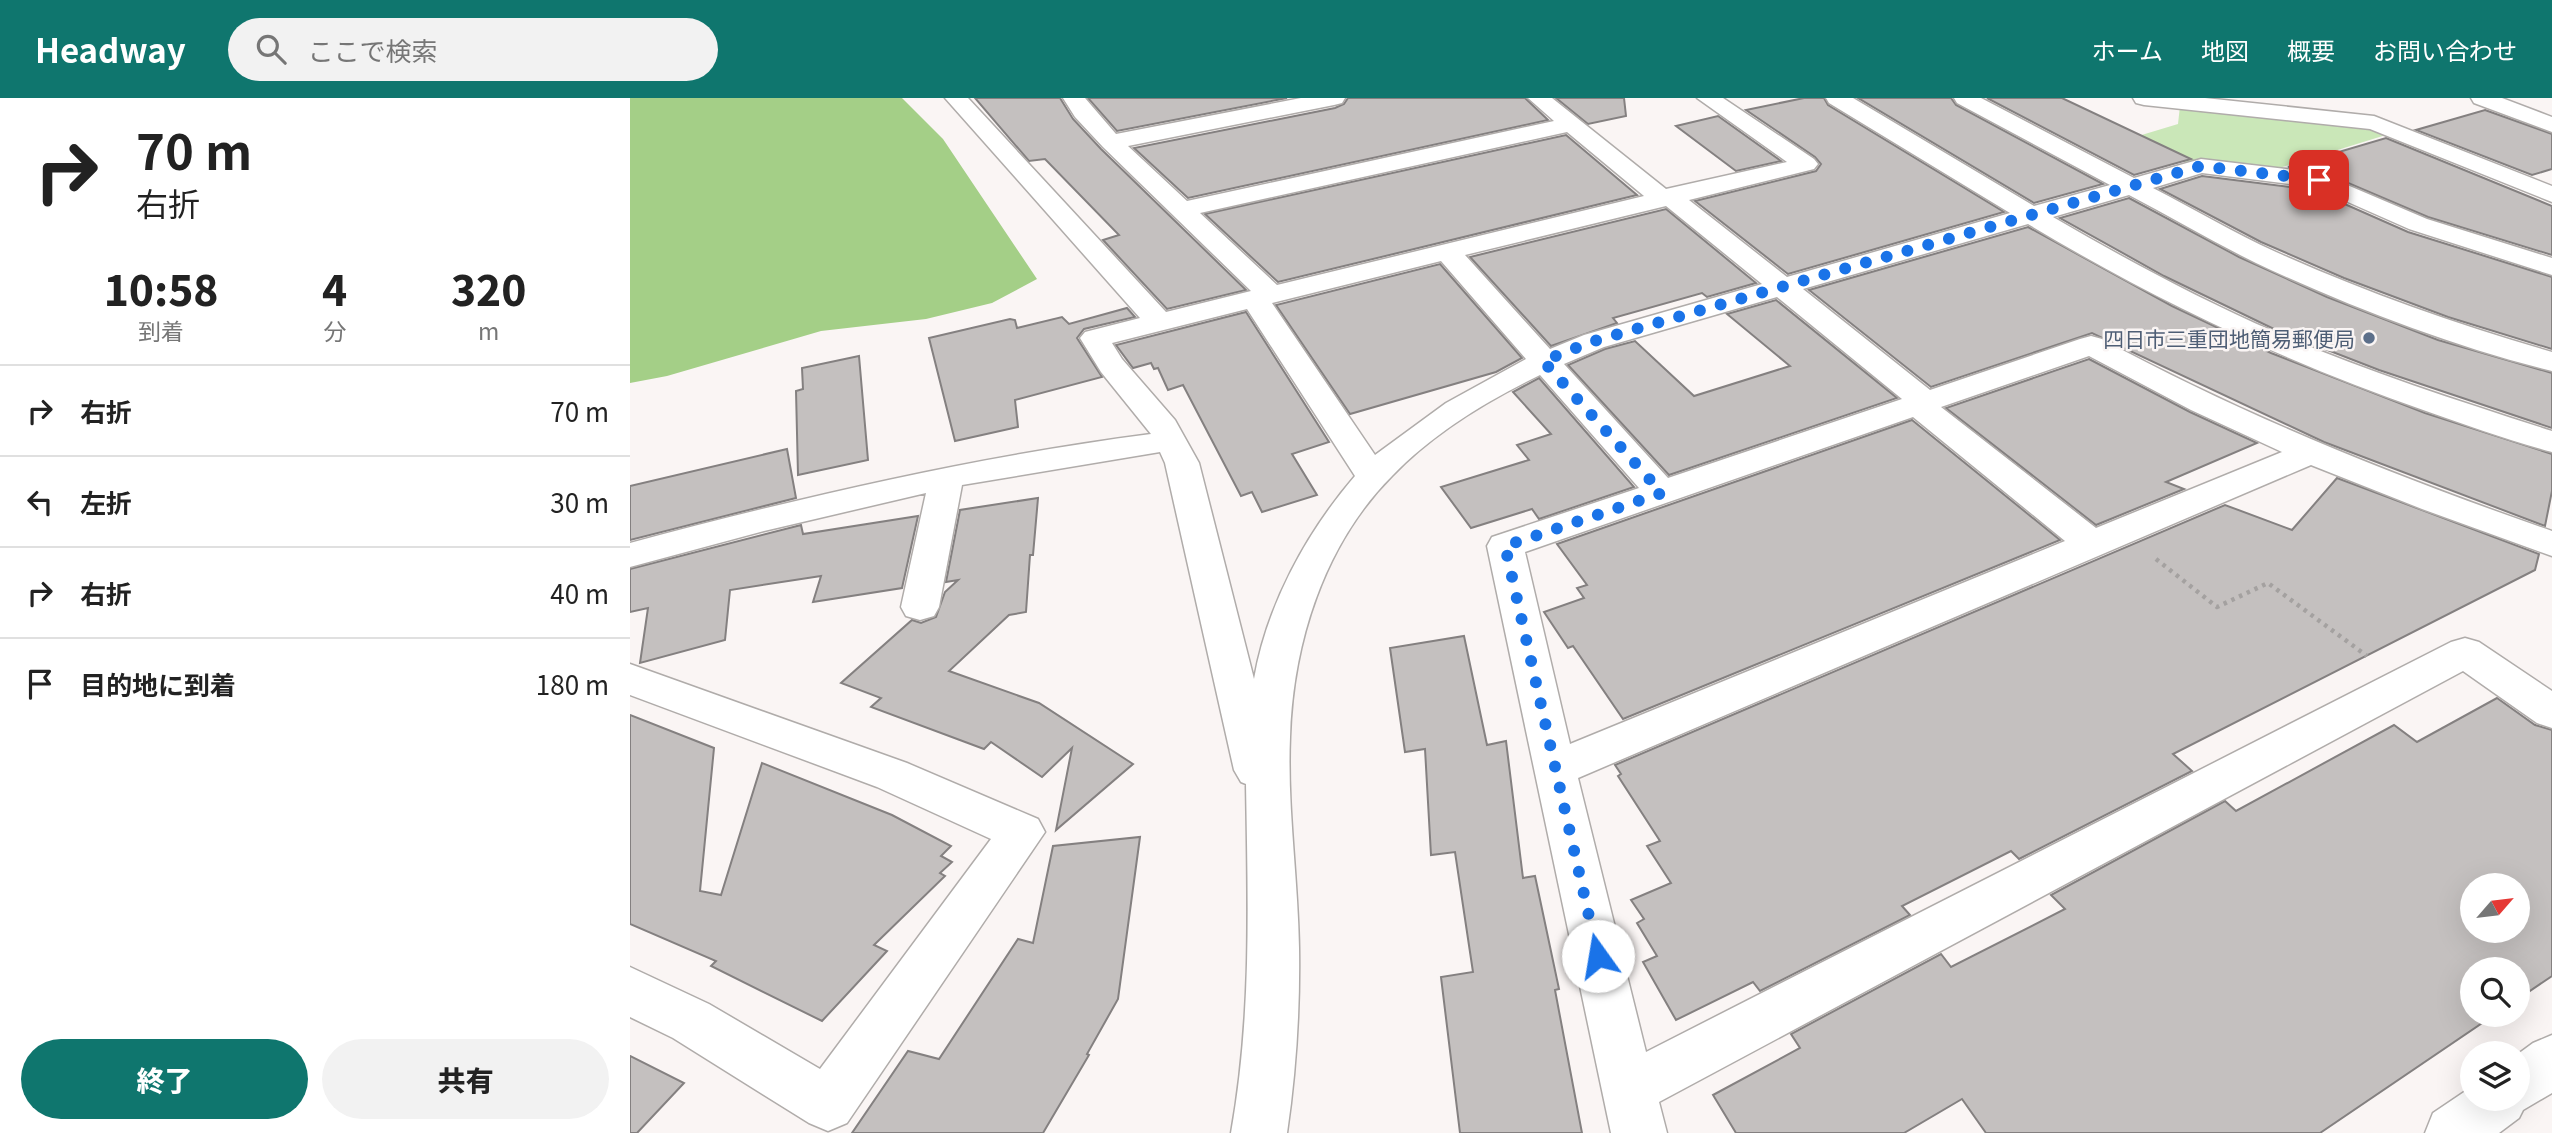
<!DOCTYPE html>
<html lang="ja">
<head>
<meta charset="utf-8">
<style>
	body { margin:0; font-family:Georgia,"Noto Sans JP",serif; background:#f2f2f2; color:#222; height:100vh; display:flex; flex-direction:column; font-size:26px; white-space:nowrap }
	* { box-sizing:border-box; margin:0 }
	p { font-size:23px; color:#767676 }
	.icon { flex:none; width:38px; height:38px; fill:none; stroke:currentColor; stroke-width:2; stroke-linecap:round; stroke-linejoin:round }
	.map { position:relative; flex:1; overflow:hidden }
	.side { display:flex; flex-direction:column; background:#fff; width:630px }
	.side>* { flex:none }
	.top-card { background:#fff; color:#222; overflow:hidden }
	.needle { width:46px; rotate:62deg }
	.buttons { position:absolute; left:1830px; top:775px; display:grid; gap:14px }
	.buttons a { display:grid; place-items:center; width:70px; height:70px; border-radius:50%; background:#fff; box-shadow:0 7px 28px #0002; font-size:35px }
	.pin { position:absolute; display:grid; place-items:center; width:60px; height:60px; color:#fff; margin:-30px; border-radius:14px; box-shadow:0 4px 10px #0006 }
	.me { position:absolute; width:77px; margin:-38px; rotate:347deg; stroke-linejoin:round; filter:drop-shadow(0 0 5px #0008) }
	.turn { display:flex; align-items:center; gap:24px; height:147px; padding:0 21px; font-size:32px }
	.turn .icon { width:91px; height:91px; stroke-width:2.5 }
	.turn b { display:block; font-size:49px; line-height:60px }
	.eta { display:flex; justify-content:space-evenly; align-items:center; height:119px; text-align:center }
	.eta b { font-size:42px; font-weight:800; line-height:49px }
	.button { display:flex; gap:14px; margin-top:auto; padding:14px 21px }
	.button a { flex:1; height:80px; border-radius:42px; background:#0f766e; color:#fff; font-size:28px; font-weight:800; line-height:80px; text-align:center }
	.button a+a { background:#f2f2f2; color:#222 }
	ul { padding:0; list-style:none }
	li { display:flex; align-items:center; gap:21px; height:91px; padding:0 21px; border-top:2px solid #e0e0e0 }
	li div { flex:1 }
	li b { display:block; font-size:26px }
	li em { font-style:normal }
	header { display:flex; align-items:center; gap:42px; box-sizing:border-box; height:98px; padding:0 35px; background:#0f766e; color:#fff }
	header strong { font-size:33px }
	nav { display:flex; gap:38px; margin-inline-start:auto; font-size:24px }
	.search { width:490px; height:63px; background:#f2f2f2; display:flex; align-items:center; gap:18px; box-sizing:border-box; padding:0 24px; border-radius:38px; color:#767676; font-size:26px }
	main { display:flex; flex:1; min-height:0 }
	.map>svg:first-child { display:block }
	.green { fill:#cae7b8 }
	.forest { fill:#a4cf87 }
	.building { fill:#c4c0bf; stroke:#848080; stroke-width:2; fill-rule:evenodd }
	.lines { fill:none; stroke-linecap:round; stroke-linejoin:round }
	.minor-casing { stroke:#b0acaa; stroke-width:3 }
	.path { stroke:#a4a1a0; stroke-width:4.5; stroke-dasharray:3.5 5; stroke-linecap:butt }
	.minor { fill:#fff; fill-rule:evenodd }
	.route { stroke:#1a73e8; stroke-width:12; stroke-dasharray:0 21.6 }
	.service-dot { fill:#5c6f8a; stroke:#faf5f4; stroke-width:2.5 }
	.labels { text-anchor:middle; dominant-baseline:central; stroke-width:5; stroke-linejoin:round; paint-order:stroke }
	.far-service-label { font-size:21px; fill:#4e5e75; stroke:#faf5f4; text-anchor:end }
</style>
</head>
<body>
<header>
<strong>Headway</strong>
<div class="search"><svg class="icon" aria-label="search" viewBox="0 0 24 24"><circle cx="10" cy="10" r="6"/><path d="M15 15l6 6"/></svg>ここで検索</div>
<nav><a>ホーム</a><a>地図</a><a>概要</a><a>お問い合わせ</a></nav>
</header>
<main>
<section class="side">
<div class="top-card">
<div class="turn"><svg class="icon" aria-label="right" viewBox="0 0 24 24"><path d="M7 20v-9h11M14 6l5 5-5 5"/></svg><div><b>70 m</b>右折</div></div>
</div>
<div class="eta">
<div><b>10:58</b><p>到着</p></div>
<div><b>4</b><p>分</p></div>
<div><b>320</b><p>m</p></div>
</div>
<ul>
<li><svg class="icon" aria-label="right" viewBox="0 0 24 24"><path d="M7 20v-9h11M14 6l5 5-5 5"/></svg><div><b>右折</b></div><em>70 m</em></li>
<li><svg class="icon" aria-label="left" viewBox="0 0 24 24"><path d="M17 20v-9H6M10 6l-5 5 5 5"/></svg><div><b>左折</b></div><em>30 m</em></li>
<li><svg class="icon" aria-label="right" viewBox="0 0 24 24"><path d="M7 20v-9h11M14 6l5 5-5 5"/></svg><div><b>右折</b></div><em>40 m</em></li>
<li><svg class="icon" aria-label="arrive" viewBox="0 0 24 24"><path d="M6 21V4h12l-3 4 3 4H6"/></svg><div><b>目的地に到着</b></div><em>180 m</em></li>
</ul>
<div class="button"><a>終了</a><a>共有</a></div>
</section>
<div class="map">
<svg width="1922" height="1035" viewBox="0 0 1922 1035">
	<rect width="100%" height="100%" fill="#faf5f4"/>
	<polygon class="green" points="1550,8 1731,28 1759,36 1643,72 1559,66 1505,39 1548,26"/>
	<polygon class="forest" points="0,0 272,0 313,41 407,181 362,205 296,221 191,233 37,278 0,285"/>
	<g class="building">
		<polygon points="345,0 430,0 443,21 471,51 616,192 537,211 473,142 489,137 415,61 399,63"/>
		<polygon points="458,0 657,0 487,33"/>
		<polygon points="718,0 895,0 918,22 558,100 504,50 705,10 714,6"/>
		<polygon points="926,0 994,0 996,18 958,26"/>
		<polygon points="1174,0 1194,0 1198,7 1374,114 1158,176 1065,103 1186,73 1191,66 1185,59 1116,12"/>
		<polygon points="1228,0 1321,0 1326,7 1473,86 1404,105"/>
		<polygon points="1357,0 1432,0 1561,61 1504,77"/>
		<polygon points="1855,12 1922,36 1922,71 1902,77 1786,32"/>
		<polygon points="1088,18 1151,63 1106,73 1046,28"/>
		<polygon points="936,37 1007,97 648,184 575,116"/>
		<polygon points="1756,40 1922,108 1922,157 1798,119 1690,73 1658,69"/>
		<polygon points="1572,78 1683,92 1778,134 1922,179 1922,251 1818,219 1714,180 1631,144 1530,91"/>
		<polygon points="1499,100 1609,159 1697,199 1808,242 1922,275 1922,330 1749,272 1646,232 1534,178 1430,120"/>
		<polygon points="1036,111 1126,185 1077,199 1072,195 983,220 987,225 921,248 840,159"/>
		<polygon points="1398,129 1542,208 1641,255 1795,315 1922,356 1922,393 1915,428 1694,344 1462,235 1301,289 1179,192"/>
		<polygon points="810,166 892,260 866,274 720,316 646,207"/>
		<polygon points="1146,202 1267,300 1039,377 938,267 975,251 1005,243 1064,298 1160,268 1097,216"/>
		<polygon points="497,210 505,219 454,231 447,240 472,279 385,302 388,329 325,343 299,240 380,221 385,222 387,230 432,219 439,226"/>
		<polygon points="616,214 699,344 662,356 687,397 632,414 622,394 611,398 553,287 538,292 528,270 524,271 521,265 503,270 486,247"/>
		<polygon points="229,258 238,362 168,377 166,293 173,291 172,270"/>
		<polygon points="1459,261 1560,314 1627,345 1536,384 1554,391 1466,427 1316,310"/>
		<polygon points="909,280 1004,389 909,421 902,411 841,430 811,389 899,362 887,347 921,336 883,294"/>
		<polygon points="1282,322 1430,442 993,621 943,548 938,550 914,514 954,500 947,490 957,487 927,446"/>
		<polygon points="157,351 166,400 0,442 0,388"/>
		<polygon points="1707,380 1909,456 1905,472 1543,656 1562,673 1389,761 1381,753 1272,808 1280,817 1130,893 1123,884 1046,922 1013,864 1027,858 1007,825 1014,821 1001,802 1041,785 1017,748 1030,743 988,678 991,676 985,667 1595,407 1662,432"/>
		<polygon points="408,400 403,457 400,457 396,514 379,517 319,573 409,605 503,666 426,732 442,650 412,679 361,644 354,651 241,609 251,600 211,585 282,522 291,525 306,519 315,494 328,482 316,484 330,412"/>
		<polygon points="288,418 272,490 183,504 191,478 100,492 95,542 10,565 18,510 0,514 0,471 171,427 173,436"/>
		<polygon points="834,538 857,647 876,643 893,780 905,778 929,891 925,892 952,1035 830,1035 811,879 843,874 825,754 801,757 795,651 775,654 760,550"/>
		<path d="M 1867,600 L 1905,627 L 1922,632 L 1922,878 L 1888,901 L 1888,872 L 1843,872 L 1843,917 L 1864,917 L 1690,1035 L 1356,1035 L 1332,1001 L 1274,1035 L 1106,1035 L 1083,997 L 1170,950 L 1161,936 L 1311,856 L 1321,869 L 1435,811 L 1421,797 L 1595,703 L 1606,713 L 1764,627 L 1787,644 ZM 1843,788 L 1888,788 L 1888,833 L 1843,833 Z"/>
		<polygon points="0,617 84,650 70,793 91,797 132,665 262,717 321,748 311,758 322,764 310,775 315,778 244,847 257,853 192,923 81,868 86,863 0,826"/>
		<polygon points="510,739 488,901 457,956 459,957 413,1035 222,1035 278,953 309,961 388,841 403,845 423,748"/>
		<polygon points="0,958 54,985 7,1035 0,1035"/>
	</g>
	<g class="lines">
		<defs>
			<g id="minor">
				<path d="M 315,0 L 338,0 L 536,214 L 621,193 L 473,49 L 445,19 L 433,0 L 455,0 L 486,36 L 671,0 L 715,0 L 712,5 L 704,7 L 498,48 L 557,103 L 924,23 L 898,0 L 922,0 L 1036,91 L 1157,64 L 1067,0 L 1093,0 L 1184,61 L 1188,66 L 1184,71 L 1059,102 L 1157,179 L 1380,115 L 1199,5 L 1196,0 L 1223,0 L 1404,108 L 1480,87 L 1327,5 L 1324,0 L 1351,0 L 1504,80 L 1571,61 L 1689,75 L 1797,121 L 1922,160 L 1922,177 L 1779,131 L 1684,89 L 1572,75 L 1523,90 C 1564,111 1604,135 1646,154 C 1735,194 1828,227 1922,254 L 1922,273 C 1821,248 1720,209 1626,165 C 1583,144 1541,119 1499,97 L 1423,119 C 1495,161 1569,201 1645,234 C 1735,273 1829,303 1922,333 L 1922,354 C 1879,343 1837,327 1796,313 C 1655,264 1526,203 1398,126 L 1173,191 L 1300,292 L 1450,241 L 1461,238 L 1472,241 C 1616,319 1767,379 1922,433 L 1922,458 L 1792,411 L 1681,367 L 948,680 L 1016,954 L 1821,544 L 1835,540 L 1849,544 L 1922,593 L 1922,630 L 1907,625 L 1833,573 L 1029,1004 L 1037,1035 L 981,1035 L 857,448 L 862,439 L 1009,390 L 910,277 C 858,302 802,336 762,378 C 694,446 663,545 660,639 C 657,709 668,780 669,850 C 670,912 666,974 657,1035 L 601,1035 C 622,918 618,804 616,686 L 611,684 L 604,672 L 535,365 L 530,354 L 332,387 L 309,509 L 304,518 L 290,522 L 276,518 L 271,509 L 296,395 L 134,433 L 0,469 L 0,445 C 172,399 344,359 521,336 L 471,274 L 450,240 L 455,234 L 510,220 ZM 937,34 L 1014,98 L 647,187 L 570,115 ZM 1036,108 L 1132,186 L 954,237 L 920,251 L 835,157 ZM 811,163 L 896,261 L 816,305 L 745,357 L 642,205 ZM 1147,199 L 1272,301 L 1038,380 L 934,266 L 974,249 ZM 617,211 L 725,378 C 676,435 637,507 624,581 L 569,365 L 545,322 L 492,261 L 482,245 ZM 1459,258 L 1561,312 L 1652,354 L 1466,430 L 1311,309 ZM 1283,319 L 1435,443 L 940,646 L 895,454 Z"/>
				<polygon points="1503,0 1575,0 1744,18 1922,88 1922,104 1740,31 1514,7 1506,5"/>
				<polygon points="1841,0 1872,0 1922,19 1922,34 1844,5"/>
				<polygon points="0,566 277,665 408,721 415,734 217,1025 198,1033 179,1025 43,940 0,919 0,869 79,906 190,971 361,741 247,689 0,597"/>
				<polygon points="1922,937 1922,995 1893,1012 1889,1020 1869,1035 1795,1035 1803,1015 1843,988 1843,1001 1888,1001 1888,956 1903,945"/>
			</g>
		</defs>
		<use href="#minor" class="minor-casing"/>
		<polyline class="path" points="1526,461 1587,509 1638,485 1737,558"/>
		<use href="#minor" class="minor"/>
	</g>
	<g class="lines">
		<polyline class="route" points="968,858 875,448 1032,395 913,263 964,243 1571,68 1689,82"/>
	</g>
	<circle class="service-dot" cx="1739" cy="240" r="7"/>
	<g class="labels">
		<g class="far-service-label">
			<text x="1725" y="240">四日市三重団地簡易郵便局</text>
		</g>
	</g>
</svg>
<div class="buttons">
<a><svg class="needle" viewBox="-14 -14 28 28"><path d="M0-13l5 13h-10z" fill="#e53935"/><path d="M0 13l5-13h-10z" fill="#767676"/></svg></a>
<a><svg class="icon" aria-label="search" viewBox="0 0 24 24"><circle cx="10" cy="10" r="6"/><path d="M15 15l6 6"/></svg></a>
<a><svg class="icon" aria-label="layers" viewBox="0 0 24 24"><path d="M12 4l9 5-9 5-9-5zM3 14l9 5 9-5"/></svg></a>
</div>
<div class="pin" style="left:1689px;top:82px;background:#d93025"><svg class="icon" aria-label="arrive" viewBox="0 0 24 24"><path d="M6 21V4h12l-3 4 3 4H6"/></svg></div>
<svg class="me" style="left:968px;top:858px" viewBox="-20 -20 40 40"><circle r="19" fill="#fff"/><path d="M0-13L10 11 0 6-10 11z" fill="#1a73e8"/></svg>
</div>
</main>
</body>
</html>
